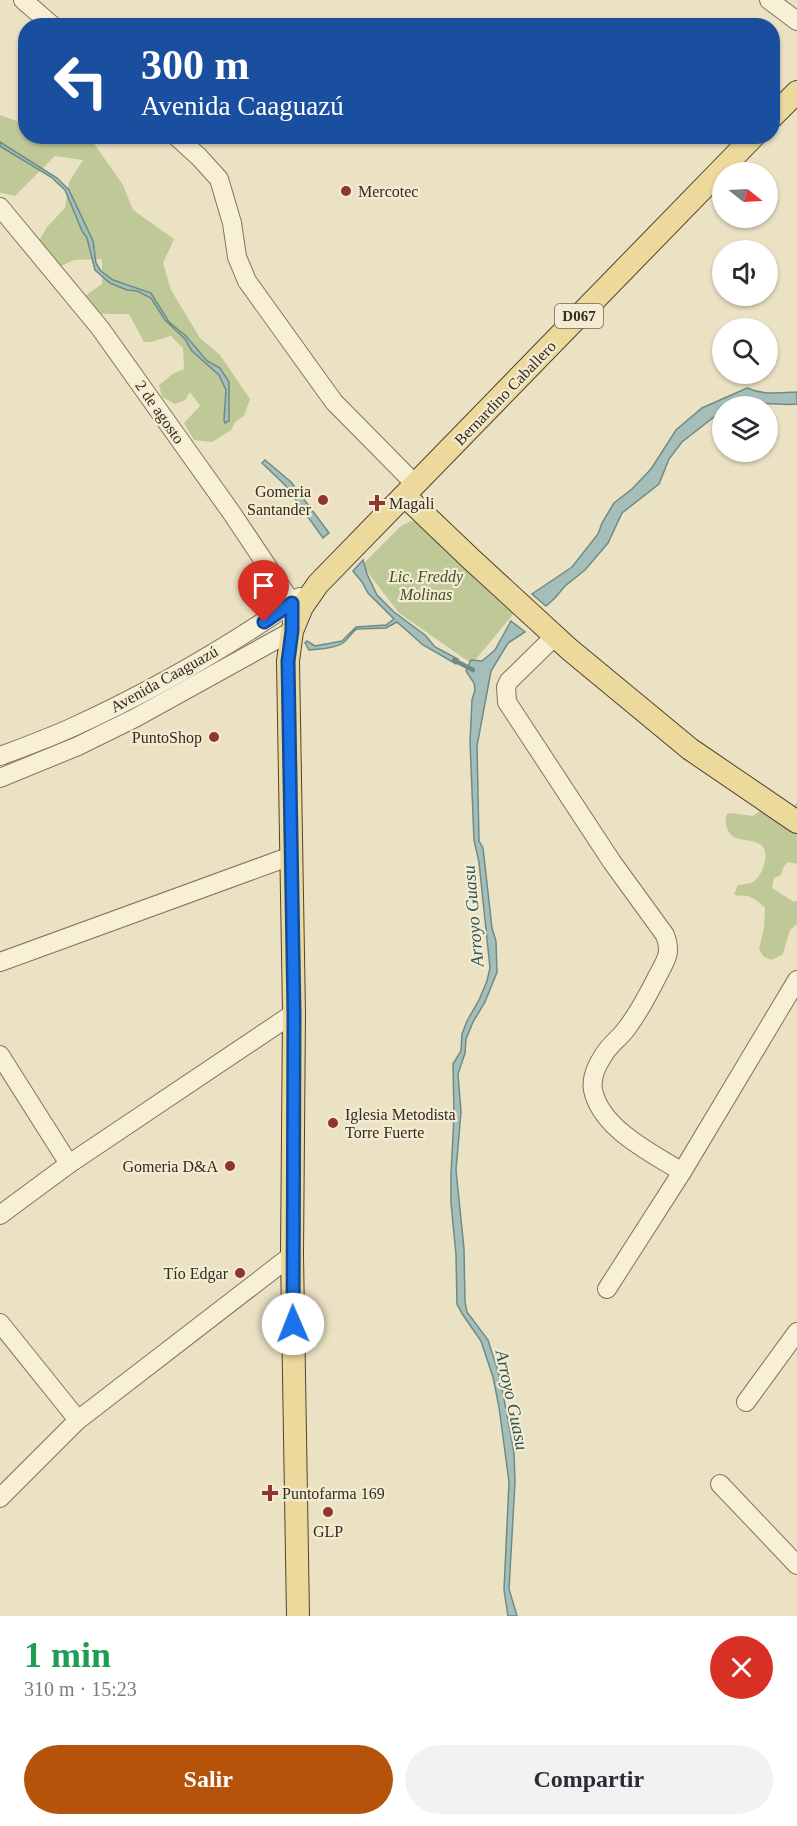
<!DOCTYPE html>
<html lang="es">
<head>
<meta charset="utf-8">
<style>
	body { margin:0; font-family:"Times New Roman",serif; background:#f2f2f3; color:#2b2b33; height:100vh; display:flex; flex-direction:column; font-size:22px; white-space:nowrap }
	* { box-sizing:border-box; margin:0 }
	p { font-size:20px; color:#7c7c81 }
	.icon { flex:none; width:33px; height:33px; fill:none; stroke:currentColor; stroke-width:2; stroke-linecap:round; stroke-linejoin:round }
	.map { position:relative; height:1616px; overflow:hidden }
	.drawer { display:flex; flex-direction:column; background:#fff; flex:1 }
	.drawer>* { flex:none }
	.hud { position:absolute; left:18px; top:18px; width:762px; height:126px; border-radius:24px; box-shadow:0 2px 4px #0004; background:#1a4fa0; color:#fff; overflow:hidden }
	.needle { width:39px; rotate:108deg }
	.tools { position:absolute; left:712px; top:162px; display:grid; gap:12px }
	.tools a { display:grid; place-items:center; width:66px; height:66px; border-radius:50%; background:#fff; box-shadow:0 2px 4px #0004; font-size:30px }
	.pin { position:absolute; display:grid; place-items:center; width:51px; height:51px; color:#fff; margin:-62px -26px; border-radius:50% 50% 50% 0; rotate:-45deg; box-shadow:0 0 6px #0007 }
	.pin .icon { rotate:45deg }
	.me { position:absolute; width:66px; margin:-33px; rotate:359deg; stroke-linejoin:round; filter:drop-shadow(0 0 4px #0008) }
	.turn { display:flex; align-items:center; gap:21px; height:126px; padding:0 24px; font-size:27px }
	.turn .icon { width:78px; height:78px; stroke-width:2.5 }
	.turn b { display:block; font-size:42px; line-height:51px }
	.round { display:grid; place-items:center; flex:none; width:63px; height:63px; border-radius:32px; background:#f2f2f3 }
	.summary { display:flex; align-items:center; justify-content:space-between; height:102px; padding:0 24px }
	h1 { font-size:36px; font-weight:600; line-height:45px; color:#1e9e55 }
	.action { display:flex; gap:12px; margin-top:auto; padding:12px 24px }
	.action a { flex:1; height:69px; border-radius:36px; background:#b45309; color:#fff; font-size:24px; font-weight:600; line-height:69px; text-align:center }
	.action a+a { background:#f2f2f3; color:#2b2b33 }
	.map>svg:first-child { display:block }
	.green { fill:#bfc998 }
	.water { fill:#a5beb9; stroke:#6d8c87; stroke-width:1.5 }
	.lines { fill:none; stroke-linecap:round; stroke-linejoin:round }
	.stream { stroke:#6d8c87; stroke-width:4.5 }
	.minor-casing { stroke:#85745b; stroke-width:20 }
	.major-casing { stroke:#52422f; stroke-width:24 }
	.minor { stroke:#f7efd6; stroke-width:18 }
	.major { stroke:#ecda9d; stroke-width:22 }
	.route-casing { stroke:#114b97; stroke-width:15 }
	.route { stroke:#1a73e8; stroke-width:10 }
	.poi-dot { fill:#90352f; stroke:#f3ecd3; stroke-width:2 }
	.labels { text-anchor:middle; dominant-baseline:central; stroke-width:4.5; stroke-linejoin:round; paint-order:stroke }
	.shield { fill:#f3ecd3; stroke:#6e6554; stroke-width:1.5 }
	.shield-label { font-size:15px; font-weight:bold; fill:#352b1e }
	.poi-label { font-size:16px; fill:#352b1e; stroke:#f3ecd3; text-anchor:start }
	.street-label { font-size:16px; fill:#352b1e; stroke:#f3ecd3 }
	.park-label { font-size:16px; font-style:italic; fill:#435126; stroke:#f3ecd3 }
	.water-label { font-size:18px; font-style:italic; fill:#2f5454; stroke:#f3ecd3 }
</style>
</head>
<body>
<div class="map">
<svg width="797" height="1616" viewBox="0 0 797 1616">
	<rect width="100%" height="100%" fill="#ebe2c4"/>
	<g class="green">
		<polygon points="0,115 25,124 26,136 97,137 93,142 123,185 133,210 174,239 163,263 171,290 200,338 220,355 250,399 244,416 235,422 231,430 212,442 194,440 184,423 200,406 190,392 185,400 175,404 162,397 159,385 174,373 184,369 183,348 171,336 151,342 144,342 129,314 102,314 81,299 102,284 102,259 74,260 49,271 33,251 47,227 65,208 69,182 83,160 55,156 15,196 0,193"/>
		<polygon points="411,521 417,523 515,612 472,664 399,613 362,565 401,526"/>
		<path d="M 797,802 L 797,864 L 788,862 L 784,866 L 781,875 L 774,878 L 772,888 L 794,902 L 797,900 L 797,924 L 790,930 L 783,954 L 772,960 L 764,957 L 759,949 L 764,928 L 765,908 C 757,900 749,894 738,896 L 734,894 L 738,885 C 742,884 748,884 751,883 C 761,879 771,855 762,846 C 751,836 733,845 727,828 C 725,822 725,820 727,814 L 730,813 L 753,816 L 762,809 L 794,806 Z"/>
	</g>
	<g class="water">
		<polygon points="0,142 57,178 69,190 93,241 96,263 101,271 113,280 151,293 169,322 186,336 207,361 220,368 229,382 229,421 225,423 224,420 226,390 219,375 192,351 185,339 165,320 151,298 137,291 127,290 110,283 95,270 87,238 82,231 65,190 51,177 0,146"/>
		<path d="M 747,388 C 763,395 779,393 797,392 L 797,404 C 784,406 771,402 757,404 C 746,405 735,406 723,406 L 723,413 L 714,417 L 682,442 L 669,459 L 659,484 L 622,513 L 608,543 L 585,570 L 565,586 L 555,598 L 546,606 L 532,594 L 572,567 L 598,534 L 602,523 L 614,503 L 632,489 L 651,469 L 676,430 L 702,408 Z"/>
		<polygon points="265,460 291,482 329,533 323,538 285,485 262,463"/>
		<path d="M 363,560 L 367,574 L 377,595 L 394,612 L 425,635 L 435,647 L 458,659 L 456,664 L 423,645 L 397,622 L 386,628 L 357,629 C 351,632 349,639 343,643 C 334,649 319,649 309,650 L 305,643 L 307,641 L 315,646 L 342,641 L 356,627 L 386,625 L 394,619 L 368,593 L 362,582 L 353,571 Z"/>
		<polygon points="511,621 525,632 508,643 491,671 477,746 479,841 483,848 492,928 496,941 497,972 485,1002 473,1022 466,1039 465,1053 458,1074 461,1112 456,1170 464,1249 465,1302 467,1312 488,1340 500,1377 514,1453 515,1482 509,1589 517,1616 508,1616 504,1590 509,1482 499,1407 493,1377 481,1341 463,1315 457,1304 456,1255 451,1203 451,1174 454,1116 453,1064 461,1051 462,1034 467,1021 479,1000 487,981 490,968 479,862 474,840 470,742 472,700 475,690 474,683 466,671 471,660 482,661 495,650"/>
	</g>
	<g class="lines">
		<polyline class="stream" points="454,660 473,670"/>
		<defs>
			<g id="minor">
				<polyline points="23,0 53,26"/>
				<polyline points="769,0 797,21"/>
				<polyline points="176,136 199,157 219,179 232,223 237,257 247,281 334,402 415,484"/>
				<polyline points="0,207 100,328 231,512 292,603 292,631 135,718 78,746 0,778"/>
				<path d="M 555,636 L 509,681 L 506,687 L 507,702 L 612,862 L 665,935 C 672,953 666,960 657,977 C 648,995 639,1012 627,1028 C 620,1038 609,1045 603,1056 C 597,1065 591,1078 593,1090 C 601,1129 652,1153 682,1172"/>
				<path d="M 0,756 C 24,747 49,738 73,727 C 152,691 228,647 300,597"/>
				<polyline points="0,962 291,856"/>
				<polyline points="0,1055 69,1164"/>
				<polyline points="0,1215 69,1164 294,1013"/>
				<polyline points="607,1289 682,1172 797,980"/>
				<polyline points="0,1323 78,1420"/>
				<polyline points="746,1402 797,1332"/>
				<polyline points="720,1484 797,1565"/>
				<polyline points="0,1498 78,1420 292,1255"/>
			</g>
			<g id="major">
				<polyline points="772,117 797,92"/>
				<polyline points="405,496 471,559 569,649 690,749 797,822"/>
				<polyline points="298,1616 292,1255 294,1013 288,661 292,631 302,607 318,584 754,136"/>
			</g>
		</defs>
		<use href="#minor" class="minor-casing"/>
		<use href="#major" class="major-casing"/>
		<use href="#minor" class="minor"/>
		<use href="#major" class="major"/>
	</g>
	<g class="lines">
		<defs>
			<polyline id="route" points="264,622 292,603 292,631 288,661 294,1013 293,1324"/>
		</defs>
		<use href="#route" class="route-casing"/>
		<use href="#route" class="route"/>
	</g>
	<g class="poi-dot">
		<circle cx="346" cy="191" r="6"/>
		<circle cx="323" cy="500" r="6"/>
		<path d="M374 494h6v6h6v6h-6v6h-6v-6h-6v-6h6z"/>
		<circle cx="214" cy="737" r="6"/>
		<circle cx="333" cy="1123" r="6"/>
		<circle cx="230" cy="1166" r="6"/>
		<circle cx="240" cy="1273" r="6"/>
		<path d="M267 1484h6v6h6v6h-6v6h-6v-6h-6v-6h6z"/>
		<circle cx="328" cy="1512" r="6"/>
	</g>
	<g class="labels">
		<rect class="shield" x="555" y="304" width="48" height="24" rx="4.5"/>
		<g class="shield-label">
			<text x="579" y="316">D067</text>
		</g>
		<g class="poi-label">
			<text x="358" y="191">Mercotec</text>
			<text x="311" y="491" text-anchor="end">Gomeria<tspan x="311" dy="18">Santander</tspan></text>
			<text x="389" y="503">Magali</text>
			<text x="202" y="737" text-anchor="end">PuntoShop</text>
			<text x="345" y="1114">Iglesia Metodista<tspan x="345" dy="18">Torre Fuerte</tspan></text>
			<text x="218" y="1166" text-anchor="end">Gomeria D&amp;A</text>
			<text x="228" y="1273" text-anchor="end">Tío Edgar</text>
			<text x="282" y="1493">Puntofarma 169</text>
			<text x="328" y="1531" text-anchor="middle">GLP</text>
		</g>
		<g class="street-label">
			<text transform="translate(505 393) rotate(-46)">Bernardino Caballero</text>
			<text transform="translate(160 412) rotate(55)">2 de agosto</text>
			<text transform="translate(164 679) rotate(-29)">Avenida Caaguazú</text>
		</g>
		<g class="park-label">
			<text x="426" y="576">Lic. Freddy<tspan x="426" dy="18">Molinas</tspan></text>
		</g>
		<g class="water-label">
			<text transform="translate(473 916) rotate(-95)">Arroyo Guasu</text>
			<text transform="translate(512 1400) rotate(78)">Arroyo Guasu</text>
		</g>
	</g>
</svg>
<div class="tools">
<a><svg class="needle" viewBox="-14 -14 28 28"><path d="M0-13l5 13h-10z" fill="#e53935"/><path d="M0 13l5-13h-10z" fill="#7c7c81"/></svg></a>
<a><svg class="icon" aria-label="sound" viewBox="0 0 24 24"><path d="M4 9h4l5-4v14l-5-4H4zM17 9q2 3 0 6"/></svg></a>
<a><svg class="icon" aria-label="search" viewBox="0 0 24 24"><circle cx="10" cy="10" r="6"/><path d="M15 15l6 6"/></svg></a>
<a><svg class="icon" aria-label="layers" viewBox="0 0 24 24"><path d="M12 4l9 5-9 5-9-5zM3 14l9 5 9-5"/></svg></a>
</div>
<div class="pin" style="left:264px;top:622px;background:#d93025"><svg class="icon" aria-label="arrive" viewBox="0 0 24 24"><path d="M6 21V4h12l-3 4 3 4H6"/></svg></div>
<svg class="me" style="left:293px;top:1324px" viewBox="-20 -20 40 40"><circle r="19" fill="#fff"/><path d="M0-13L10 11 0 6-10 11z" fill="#1a73e8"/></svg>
<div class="hud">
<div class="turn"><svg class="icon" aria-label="left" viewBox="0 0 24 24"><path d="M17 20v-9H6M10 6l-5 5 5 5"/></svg><div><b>300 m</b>Avenida Caaguazú</div></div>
</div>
</div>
<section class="drawer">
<div class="summary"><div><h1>1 min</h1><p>310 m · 15:23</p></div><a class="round" style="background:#d93025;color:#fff"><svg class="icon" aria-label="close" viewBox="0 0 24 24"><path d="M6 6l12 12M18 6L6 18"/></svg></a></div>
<div class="action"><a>Salir</a><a>Compartir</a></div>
</section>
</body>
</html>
